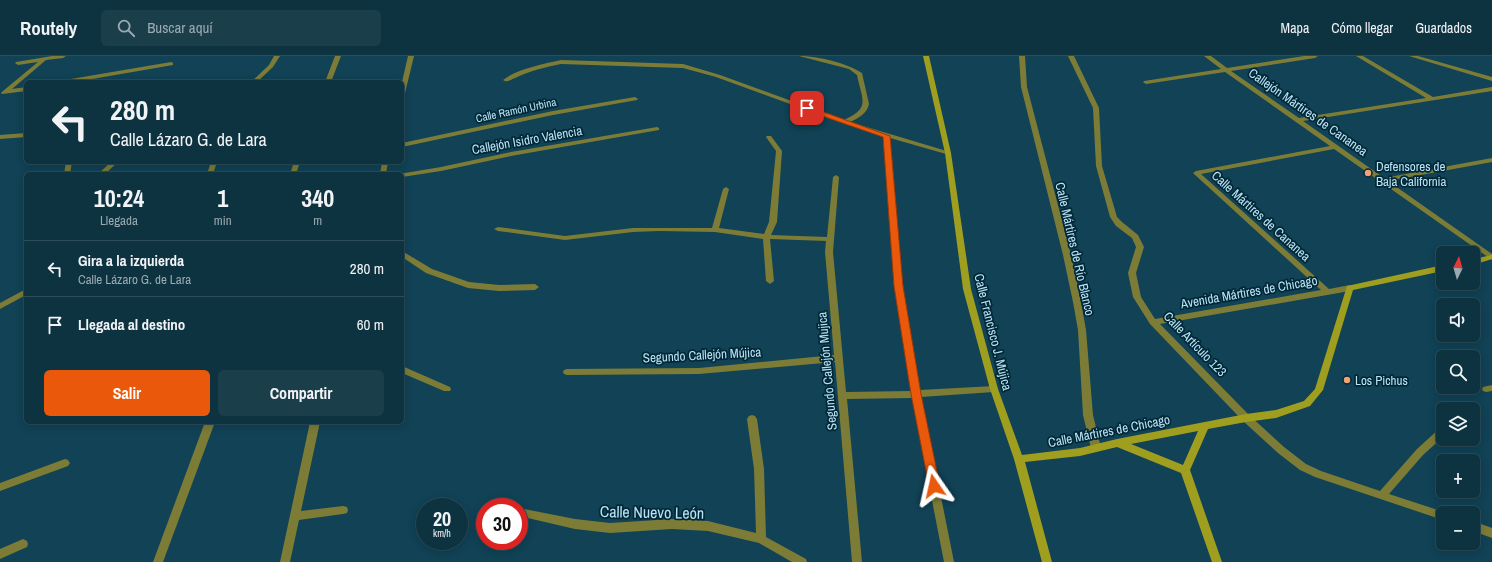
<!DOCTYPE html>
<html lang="es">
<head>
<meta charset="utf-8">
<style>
	body { margin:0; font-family:"Archivo Narrow",sans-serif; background:#1b3e4b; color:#f1f3f6; height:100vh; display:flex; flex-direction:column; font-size:15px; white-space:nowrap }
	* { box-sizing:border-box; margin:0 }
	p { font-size:13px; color:#9aaab1 }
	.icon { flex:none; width:22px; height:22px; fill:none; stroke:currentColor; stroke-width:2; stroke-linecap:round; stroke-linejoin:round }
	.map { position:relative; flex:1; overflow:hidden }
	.side { position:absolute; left:24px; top:116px; width:380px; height:252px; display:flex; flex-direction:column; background:#0d3240; border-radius:6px; box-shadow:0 2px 10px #0003,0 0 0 1px #2d4d59 }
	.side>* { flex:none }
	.banner { position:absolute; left:24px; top:24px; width:380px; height:84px; border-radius:6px; box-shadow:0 2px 10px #0003,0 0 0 1px #2d4d59; background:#0d3240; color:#f1f3f6; overflow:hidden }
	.needle { width:26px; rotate:5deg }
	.buttons { position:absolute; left:1436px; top:190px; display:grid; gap:8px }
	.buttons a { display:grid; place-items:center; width:44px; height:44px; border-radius:6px; background:#0d3240; box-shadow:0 2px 10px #0003,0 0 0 1px #2d4d59; font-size:20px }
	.speed { position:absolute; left:416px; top:442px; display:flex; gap:8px; font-size:20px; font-weight:700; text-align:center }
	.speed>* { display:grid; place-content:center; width:52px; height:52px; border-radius:50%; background:#0d3240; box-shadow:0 2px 10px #0003,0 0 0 1px #2d4d59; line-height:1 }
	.speed small { font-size:10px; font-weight:400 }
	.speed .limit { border:6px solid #d22; background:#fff; color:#111 }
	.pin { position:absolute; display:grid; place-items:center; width:34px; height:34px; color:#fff; margin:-17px; border-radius:8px; box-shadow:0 2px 6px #0006 }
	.me { position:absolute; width:44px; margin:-22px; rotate:349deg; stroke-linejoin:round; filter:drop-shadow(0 0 3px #0008) }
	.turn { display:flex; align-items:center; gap:14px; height:84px; padding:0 20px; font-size:18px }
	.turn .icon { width:52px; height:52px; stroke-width:2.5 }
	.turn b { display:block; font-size:28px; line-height:34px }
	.eta { display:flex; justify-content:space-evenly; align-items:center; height:68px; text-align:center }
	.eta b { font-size:24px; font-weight:700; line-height:28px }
	.primary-button { display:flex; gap:8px; margin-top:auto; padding:8px 20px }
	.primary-button a { flex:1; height:46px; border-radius:6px; background:#ea580c; color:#fff; font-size:16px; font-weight:700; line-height:46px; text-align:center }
	.primary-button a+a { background:#1b3e4b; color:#f1f3f6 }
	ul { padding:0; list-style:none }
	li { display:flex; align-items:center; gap:12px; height:56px; padding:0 20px; border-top:1px solid #2d4d59 }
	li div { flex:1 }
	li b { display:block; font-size:15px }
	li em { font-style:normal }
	header { display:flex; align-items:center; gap:24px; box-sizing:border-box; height:56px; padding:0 20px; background:#0d3240; border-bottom:1px solid #2d4d59 }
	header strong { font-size:19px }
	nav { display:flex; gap:22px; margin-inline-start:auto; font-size:14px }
	.search { width:280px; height:36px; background:#1b3e4b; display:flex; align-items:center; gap:10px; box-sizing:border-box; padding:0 14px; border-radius:6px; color:#9aaab1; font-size:15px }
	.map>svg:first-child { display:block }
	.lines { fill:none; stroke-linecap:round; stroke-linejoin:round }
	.street { fill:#7c7c37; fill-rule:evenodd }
	.secondary { fill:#a09e1f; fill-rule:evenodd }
	.route { fill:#ea580c; stroke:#983908 }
	.poi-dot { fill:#f0a279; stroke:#002837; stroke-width:1.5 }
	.labels { text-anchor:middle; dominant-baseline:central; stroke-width:3.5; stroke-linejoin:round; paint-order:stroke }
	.far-street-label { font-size:11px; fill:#bae3f6; stroke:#002837 }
	.street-label { font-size:13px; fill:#bae3f6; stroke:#002837 }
	.poi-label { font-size:13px; fill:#bae3f6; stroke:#002837; text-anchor:start }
	.near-street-label { font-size:16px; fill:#bae3f6; stroke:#002837 }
</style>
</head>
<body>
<header>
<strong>Routely</strong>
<div class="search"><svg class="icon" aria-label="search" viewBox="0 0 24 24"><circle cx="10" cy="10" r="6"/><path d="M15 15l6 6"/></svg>Buscar aquí</div>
<nav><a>Mapa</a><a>Cómo llegar</a><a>Guardados</a></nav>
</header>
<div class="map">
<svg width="1492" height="506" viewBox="0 0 1492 506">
	<rect width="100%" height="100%" fill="#114256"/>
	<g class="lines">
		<g class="street">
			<polygon points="52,0 66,0 63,2 46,4 12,33 26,31 26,35 2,38 1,37 3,35 38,6 18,9 15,7 16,6"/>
			<polygon points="274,0 280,0 273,11 257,26 251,26 269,9"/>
			<polygon points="335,0 341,0 331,26 325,26"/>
			<polygon points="408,0 414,0 405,37 402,39 402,26"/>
			<path d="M 799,0 C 818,0 847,7 862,17 L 869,48 C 867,58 858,62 850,66 L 950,96 L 951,97 L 948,99 L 946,98 L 890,82 L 902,230 L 920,334 L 994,330 L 997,331 L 998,333 L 997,335 L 994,336 L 921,341 L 954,506 L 944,506 L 912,342 L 847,343 L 862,506 L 852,506 L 835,306 L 699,318 L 567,319 L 564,318 L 563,316 L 564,314 L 567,313 L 699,312 L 834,299 L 825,196 L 826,185 L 770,183 L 774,225 L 770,228 L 766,225 L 763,183 L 715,176 L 659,175 L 633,176 L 565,184 L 498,175 L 494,173 L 498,171 L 565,180 L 633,172 L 712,172 L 723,133 L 726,131 L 729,133 L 719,172 L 764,178 L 769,166 L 776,95 L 766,81 L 767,80 L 771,80 L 782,95 L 777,166 L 771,179 L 827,181 L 833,121 L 836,119 L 839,121 L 833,196 L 846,336 L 911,335 L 894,230 L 884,80 L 842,67 L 716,21 L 683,12 L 561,8 C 545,11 530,15 515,22 C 510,24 507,27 503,24 C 517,13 543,8 561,4 L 683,8 L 720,19 L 844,64 C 871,52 862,44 857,19 L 849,13 Z"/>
			<polygon points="1019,0 1025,0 1027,31 1071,199 1081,246 1086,274 1093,359 1101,392 1099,395 1096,396 1093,395 1091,392 1083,359 1078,274 1073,246 1063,199 1021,31"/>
			<polygon points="1068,0 1074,0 1099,52 1102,110 1117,161 1122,166 1138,179 1144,191 1136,217 1141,241 1155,263 1321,234 1193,117 1196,115 1330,90 1225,16 1146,28 1143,26 1144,25 1221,13 1204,0 1211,0 1227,12 1304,0 1318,0 1315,2 1231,15 1299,62 1426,42 1356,0 1363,0 1433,41 1492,31 1492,35 1303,65 1384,122 1492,102 1492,106 1388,125 1492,198 1492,204 1334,93 1201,118 1329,233 1350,229 1354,232 1350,235 1160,268 1249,359 1284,391 1306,408 1321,415 1380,435 1417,393 1440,372 1443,371 1443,381 1423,399 1389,438 1447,457 1443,457 1443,464 1315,421 1300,414 1278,397 1243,365 1150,268 1133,241 1128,217 1136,191 1132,182 1116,170 1110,161 1096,110 1093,52"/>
			<polygon points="1409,0 1418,0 1492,21 1492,25"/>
			<polygon points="171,6 173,7 173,9 75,26 62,26 65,24"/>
			<polygon points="635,41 638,43 637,44 553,59 402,91 402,87 553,55"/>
			<polygon points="657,71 659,72 659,74 511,100 441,115 402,121 402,118 399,118 441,111 511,96"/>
			<polygon points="26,77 26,81 0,83 0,79"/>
			<polygon points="66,106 72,106 70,118 64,118"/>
			<polygon points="111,106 118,106 105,118 98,118"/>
			<polygon points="211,106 217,106 213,118 207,118"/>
			<polygon points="294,106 300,106 296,118 290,118"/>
			<polygon points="382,106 388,106 386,118 380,118"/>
			<polygon points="402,195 432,213 469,226 499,229 535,228 539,231 535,234 499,235 468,232 426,217 402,201"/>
			<polygon points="26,233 26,239 0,253 0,247"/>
			<polygon points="402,310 450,331 451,333 450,335 444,335 402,317"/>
			<polygon points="1492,329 1492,335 1486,336 1483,335 1482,333 1483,331"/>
			<polygon points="752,359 755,360 757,363 764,413 766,481 806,503 807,506 792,506 759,487 708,475 672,473 610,477 575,473 519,460 519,452 575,463 610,467 672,463 708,465 756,477 754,413 747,363 749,360"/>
			<polygon points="205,366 215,366 163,506 153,506"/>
			<polygon points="310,366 320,366 301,455 343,450 347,451 348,454 347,457 343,458 299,464 290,506 280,506"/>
			<polygon points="65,403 68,404 70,407 68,410 0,435 0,427"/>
			<polygon points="1473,465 1492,472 1492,482 1473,475"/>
			<polygon points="23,483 27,485 28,488 27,491 0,503 0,493"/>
		</g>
		<g class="secondary">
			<path d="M 923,0 L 929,0 L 951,97 L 971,233 L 998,333 L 1022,399 L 1080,392 L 1117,383 L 1246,358 L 1276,354 L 1304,345 L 1315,333 L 1347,230 L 1443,209 L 1443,215 L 1353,234 L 1323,334 L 1310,350 L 1276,362 L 1246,366 L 1208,373 L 1190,414 L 1222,506 L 1212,506 L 1181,417 L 1117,391 L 1080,400 L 1025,406 L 1052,506 L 1042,506 L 1014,403 L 990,333 L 963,233 L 945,97 ZM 1198,375 L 1183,409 L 1131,388 Z"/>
			<polygon points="1492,199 1492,203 1473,209 1473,203"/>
		</g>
	</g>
	<polygon class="route" points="807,50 890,80 903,230 921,338 940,430 938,433 934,434 930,433 929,430 911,338 894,230 883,81 805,54 804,52"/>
	<g class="poi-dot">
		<circle cx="1368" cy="117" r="4"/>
		<circle cx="1347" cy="324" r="4"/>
	</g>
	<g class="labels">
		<g class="far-street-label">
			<text transform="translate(516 54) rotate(-12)">Calle Ramón Urbina</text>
		</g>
		<g class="street-label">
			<text transform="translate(1308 56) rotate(35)">Callejón Mártires de Cananea</text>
			<text transform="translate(527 84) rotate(-10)">Callejón Isidro Valencia</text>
			<text transform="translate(1261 160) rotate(42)">Calle Mártires de Cananea</text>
			<text transform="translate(1075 193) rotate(77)">Calle Mártires de Río Blanco</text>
			<text transform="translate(1249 236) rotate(-10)">Avenida Mártires de Chicago</text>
			<text transform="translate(993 276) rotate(76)">Calle Francisco J. Mújica</text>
			<text transform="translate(1195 288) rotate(46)">Calle Artículo 123</text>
			<text transform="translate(702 299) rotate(-3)">Segundo Callejón Mújica</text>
			<text transform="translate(827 315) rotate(-95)">Segundo Callejón Mujica</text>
			<text transform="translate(1109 375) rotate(-11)">Calle Mártires de Chicago</text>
		</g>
		<g class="poi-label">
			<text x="1376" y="110">Defensores de<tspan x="1376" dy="15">Baja California</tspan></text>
			<text x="1355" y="324">Los Pichus</text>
		</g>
		<g class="near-street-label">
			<text transform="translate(652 456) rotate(1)">Calle Nuevo León</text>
		</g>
	</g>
</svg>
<div class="buttons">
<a><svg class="needle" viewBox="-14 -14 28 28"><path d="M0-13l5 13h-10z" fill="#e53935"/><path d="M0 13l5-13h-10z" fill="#9aaab1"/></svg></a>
<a><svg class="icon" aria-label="sound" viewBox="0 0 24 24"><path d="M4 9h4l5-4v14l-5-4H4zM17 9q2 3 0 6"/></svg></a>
<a><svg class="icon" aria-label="search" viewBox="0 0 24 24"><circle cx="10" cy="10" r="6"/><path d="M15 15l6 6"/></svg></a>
<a><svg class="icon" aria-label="layers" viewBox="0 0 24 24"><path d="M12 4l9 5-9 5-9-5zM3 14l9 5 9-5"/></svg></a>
<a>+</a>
<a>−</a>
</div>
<div class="speed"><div>20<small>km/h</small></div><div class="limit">30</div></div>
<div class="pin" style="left:807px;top:52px;background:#d93025"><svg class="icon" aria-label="arrive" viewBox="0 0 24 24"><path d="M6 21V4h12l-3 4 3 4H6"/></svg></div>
<svg class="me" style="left:934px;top:430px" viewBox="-20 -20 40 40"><path d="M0-17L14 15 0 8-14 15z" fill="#ea580c" stroke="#fff" stroke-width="4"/></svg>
<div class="banner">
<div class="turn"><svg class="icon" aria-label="left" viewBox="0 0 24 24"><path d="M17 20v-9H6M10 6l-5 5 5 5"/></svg><div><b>280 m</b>Calle Lázaro G. de Lara</div></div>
</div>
<section class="side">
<div class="eta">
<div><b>10:24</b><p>Llegada</p></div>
<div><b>1</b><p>min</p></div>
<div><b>340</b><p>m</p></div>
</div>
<ul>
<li><svg class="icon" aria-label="left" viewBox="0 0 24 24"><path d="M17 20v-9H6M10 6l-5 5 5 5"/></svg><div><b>Gira a la izquierda</b><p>Calle Lázaro G. de Lara</p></div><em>280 m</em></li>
<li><svg class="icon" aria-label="arrive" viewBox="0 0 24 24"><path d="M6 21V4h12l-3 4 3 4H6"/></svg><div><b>Llegada al destino</b></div><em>60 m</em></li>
</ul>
<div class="primary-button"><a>Salir</a><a>Compartir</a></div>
</section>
</div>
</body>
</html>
